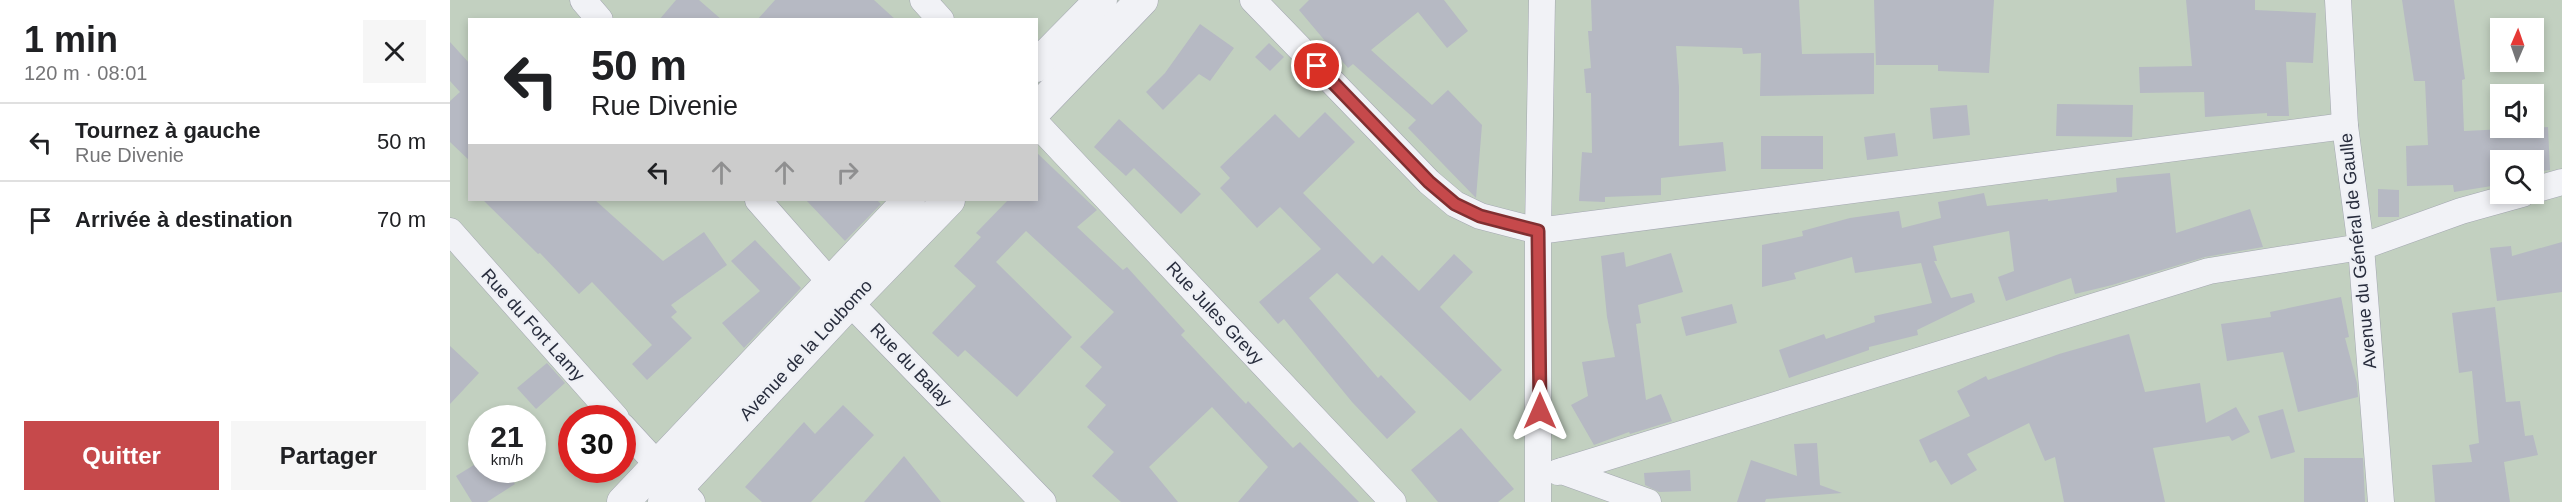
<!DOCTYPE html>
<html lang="fr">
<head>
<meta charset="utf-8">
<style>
	body { margin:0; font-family:Arial,sans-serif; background:#f6f6f6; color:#202124; height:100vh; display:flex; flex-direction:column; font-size:22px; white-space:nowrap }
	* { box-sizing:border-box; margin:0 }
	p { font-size:20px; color:#757577 }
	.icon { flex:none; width:33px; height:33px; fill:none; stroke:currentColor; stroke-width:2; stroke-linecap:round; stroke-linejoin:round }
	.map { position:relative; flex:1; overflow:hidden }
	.sheet { display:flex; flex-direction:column; background:#fff; width:450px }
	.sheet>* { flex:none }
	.top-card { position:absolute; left:18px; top:18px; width:570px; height:183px; border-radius:0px; box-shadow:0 3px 9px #0003; background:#fff; color:#202124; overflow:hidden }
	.needle { width:39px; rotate:2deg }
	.fabs { position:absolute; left:2040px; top:18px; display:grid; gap:12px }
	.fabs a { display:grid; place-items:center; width:54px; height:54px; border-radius:0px; background:#fff; box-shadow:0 3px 9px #0003; font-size:30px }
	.speed { position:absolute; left:18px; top:405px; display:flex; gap:12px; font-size:30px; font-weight:700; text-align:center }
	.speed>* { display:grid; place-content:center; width:78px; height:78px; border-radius:50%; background:#fff; box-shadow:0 3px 9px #0003; line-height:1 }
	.speed small { font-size:15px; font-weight:400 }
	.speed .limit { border:9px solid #d22; background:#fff; color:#111 }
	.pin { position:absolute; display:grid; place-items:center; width:51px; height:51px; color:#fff; margin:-26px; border:3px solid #fff; border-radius:50%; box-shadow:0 2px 6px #0007 }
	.me { position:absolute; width:66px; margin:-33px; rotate:0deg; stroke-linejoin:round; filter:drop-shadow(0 0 4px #0008) }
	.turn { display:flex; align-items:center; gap:21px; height:126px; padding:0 24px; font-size:27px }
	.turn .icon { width:78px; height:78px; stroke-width:2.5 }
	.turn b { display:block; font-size:42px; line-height:51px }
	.lanes { display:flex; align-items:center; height:57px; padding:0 24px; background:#0003; justify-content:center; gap:30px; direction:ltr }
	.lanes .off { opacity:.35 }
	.round { display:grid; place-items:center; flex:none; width:63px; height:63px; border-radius:0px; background:#f6f6f6 }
	.head { display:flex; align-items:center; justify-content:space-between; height:102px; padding:0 24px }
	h1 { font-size:36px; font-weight:600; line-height:45px }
	.button { display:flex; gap:12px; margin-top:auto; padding:12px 24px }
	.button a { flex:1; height:69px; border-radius:0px; background:#c6494b; color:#fff; font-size:24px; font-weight:600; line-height:69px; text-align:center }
	.button a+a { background:#f6f6f6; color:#202124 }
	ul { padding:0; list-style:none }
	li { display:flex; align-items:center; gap:18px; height:78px; padding:0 24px; border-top:2px solid #e0e0e0 }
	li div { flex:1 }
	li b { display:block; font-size:22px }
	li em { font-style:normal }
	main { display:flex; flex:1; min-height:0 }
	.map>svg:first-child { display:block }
	.green { fill:#c2d0c0; fill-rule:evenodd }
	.building { fill:#b6b9c3 }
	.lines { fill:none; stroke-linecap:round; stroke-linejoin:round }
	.minor-casing { stroke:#a4a7b1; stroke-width:27 }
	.tertiary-casing { stroke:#a4a7b1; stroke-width:33 }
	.minor { stroke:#f1f2f6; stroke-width:26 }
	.tertiary { stroke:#f1f2f6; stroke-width:32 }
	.route-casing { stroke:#812f31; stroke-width:15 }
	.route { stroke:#c6494b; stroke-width:10 }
	.labels { text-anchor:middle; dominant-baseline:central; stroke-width:4.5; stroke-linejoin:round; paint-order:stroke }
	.street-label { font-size:18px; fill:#282d3d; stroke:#eef0f5 }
</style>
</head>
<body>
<main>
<section class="sheet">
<div class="head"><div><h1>1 min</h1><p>120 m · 08:01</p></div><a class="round"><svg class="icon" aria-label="close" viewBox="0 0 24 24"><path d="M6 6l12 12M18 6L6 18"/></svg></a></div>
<ul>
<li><svg class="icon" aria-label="left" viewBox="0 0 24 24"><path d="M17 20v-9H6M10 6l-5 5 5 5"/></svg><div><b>Tournez à gauche</b><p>Rue Divenie</p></div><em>50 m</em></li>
<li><svg class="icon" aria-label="arrive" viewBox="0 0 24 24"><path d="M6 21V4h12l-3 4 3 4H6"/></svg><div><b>Arrivée à destination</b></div><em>70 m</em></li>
</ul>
<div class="button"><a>Quitter</a><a>Partager</a></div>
</section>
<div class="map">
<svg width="2112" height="502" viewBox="0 0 2112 502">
	<rect width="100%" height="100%" fill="#dee0e7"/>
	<path class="green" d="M 0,0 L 2112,0 L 2112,502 L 0,502 ZM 20,20 L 586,20 L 586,200 L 20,200 ZM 2050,28 L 2084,28 L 2084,62 L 2050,62 ZM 2050,94 L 2084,94 L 2084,128 L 2050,128 ZM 2050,160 L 2084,160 L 2084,194 L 2050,194 ZM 32,418 L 82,418 L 82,470 L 32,470 ZM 122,418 L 172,418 L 172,470 L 122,470 Z"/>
	<g class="building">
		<polygon points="226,0 249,0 272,20 209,20"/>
		<polygon points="325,0 424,0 446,20 307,20"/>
		<polygon points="859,0 994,0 1018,31 997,48 968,12 921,50 982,105 998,90 1032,125 1026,198 958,128 966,120 903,64 898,68 849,10"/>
		<polygon points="1141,0 1349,0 1352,54 1424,53 1424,94 1310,96 1311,53 1293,54 1292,48 1226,46 1229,87 1229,146 1273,142 1276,171 1211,178 1211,195 1155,197 1155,202 1129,201 1132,152 1142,153 1141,93 1136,93 1134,69 1141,68 1138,31 1142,31"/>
		<polygon points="1424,0 1544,0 1539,73 1488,71 1488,65 1426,65"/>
		<polygon points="1736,0 1805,0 1805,10 1866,13 1863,63 1836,62 1839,116 1817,116 1817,113 1755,117 1754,92 1690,93 1689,67 1742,66"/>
		<polygon points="1952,0 2004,0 2015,79 2012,80 2014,131 2098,127 2100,170 2084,172 2084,160 2050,160 2050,184 2048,185 2004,192 2003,185 1957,186 1956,146 1978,145 1975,81 1964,81"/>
		<polygon points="750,24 784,48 760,81 749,74 713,110 696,92 715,73"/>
		<polygon points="0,42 20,64 20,161 0,142 0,101 10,92 0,81"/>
		<polygon points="819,43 834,57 820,71 805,57"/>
		<polygon points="1607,104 1683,105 1682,137 1606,136"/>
		<polygon points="1517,105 1520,135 1483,139 1480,108"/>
		<polygon points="875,112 905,142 853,193 923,264 932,255 969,291 1004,254 1023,272 990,307 1052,370 1020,401 887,273 859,298 928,378 931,375 966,412 937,439 902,402 834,319 828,324 809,302 871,249 830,207 807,228 770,188 780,178 770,167 825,114 849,138"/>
		<polygon points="669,119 751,194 731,214 684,168 676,176 644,147"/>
		<polygon points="1445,133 1448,156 1417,160 1414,137"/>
		<rect x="1311" y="136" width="62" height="33"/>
		<polygon points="586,152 647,210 627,227 673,270 677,267 735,331 731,335 796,404 798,401 843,448 850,442 909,502 788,502 818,467 762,407 699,467 728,502 671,502 642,476 664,452 637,427 656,405 635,386 652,367 630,347 664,312 576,231 546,262 622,337 567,397 515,350 508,357 482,333 526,286 504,266 531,237 526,233 558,200 586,200"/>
		<polygon points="1720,173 1726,233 1800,209 1813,247 1755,257 1662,285 1625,294 1621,278 1556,301 1548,277 1564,271 1559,231 1483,246 1487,261 1484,261 1501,298 1522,293 1525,302 1467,330 1468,335 1419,347 1419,350 1339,378 1329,350 1374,334 1376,339 1425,322 1424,316 1482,303 1471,263 1405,273 1402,257 1344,273 1346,279 1312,287 1312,245 1353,236 1352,231 1400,218 1449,211 1452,228 1491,218 1488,202 1534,193 1537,206 1598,199 1598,201 1667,192 1666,178"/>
		<polygon points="1928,189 1949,190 1949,217 1928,217"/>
		<polygon points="33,200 145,200 213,261 254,232 277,265 221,305 227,312 221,317 242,338 197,380 182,364 202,345 142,282 129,294 90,253 88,254"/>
		<polygon points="356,200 427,200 431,204 395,241"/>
		<polygon points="305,240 351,288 294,348 272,323 310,291 281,261"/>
		<polygon points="2112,242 2112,292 2047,301 2040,248 2061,246 2062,256"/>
		<polygon points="1174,252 1176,267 1221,253 1233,292 1188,305 1191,323 1186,324 1196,400 1211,394 1222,421 1180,434 1179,432 1144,445 1121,405 1138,396 1132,362 1165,357 1157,317 1151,256"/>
		<polygon points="1891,297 1899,337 1895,338 1907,383 1908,397 1848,412 1833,352 1777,361 1771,324 1821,317 1820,312"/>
		<polygon points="1282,304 1287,323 1236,336 1231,317"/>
		<polygon points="2045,307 2056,402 2070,401 2075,436 2083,435 2088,455 2054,462 2060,502 1985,502 1982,465 2022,462 2019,445 2029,443 2022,371 2009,373 2002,313"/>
		<polygon points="1679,334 1695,392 1750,383 1756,423 1786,407 1800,432 1782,441 1779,436 1703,448 1715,502 1614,502 1605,457 1595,461 1579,423 1517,454 1527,470 1501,485 1486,460 1480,463 1469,440 1520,416 1507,391 1536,376 1538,380 1609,354"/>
		<polygon points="0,346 29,373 0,404"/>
		<polygon points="97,363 115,383 86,409 67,388"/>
		<polygon points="393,405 424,435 361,502 312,502 295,487 354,422 365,434"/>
		<polygon points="1833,409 1845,452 1821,459 1808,416"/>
		<polygon points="1011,428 1064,489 1048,502 988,502 961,470"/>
		<polygon points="1367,443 1370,485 1392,493 1316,499 1315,502 1287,502 1301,460 1347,476 1344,444"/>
		<polygon points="454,456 491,502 414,502"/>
		<polygon points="1854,458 1913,458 1915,502 1854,502"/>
		<polygon points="32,460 32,470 56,470 65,484 37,502 22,502 6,476"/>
		<polygon points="1240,470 1241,491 1209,492 1195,485 1194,473"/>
	</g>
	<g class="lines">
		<defs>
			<g id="minor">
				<polyline points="133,0 150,20"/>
				<polyline points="473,0 491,20"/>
				<polyline points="803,0 979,182 1005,204 1030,216 1088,231 1895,126"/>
				<polyline points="1888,0 1895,126 1911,247 1931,502"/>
				<polyline points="586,123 943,502"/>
				<polyline points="2084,190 2112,182"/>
				<polyline points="308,200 380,282 593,502"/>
				<polyline points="0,231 166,418"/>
				<polyline points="172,426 242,502"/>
				<polyline points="1112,471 1759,271 1911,247 2011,211 2072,194"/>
				<polyline points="1108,472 1112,471 1198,502"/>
				<polyline points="1088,502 1088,231 1092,0"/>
			</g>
			<g id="tertiary">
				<polyline points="586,66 651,0"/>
				<polyline points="586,110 692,0"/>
				<polyline points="173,502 459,200"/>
				<polyline points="214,502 400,302 499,200"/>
			</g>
		</defs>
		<use href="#minor" class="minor-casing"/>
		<use href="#tertiary" class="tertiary-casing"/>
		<use href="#minor" class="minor"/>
		<use href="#tertiary" class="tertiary"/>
	</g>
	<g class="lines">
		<defs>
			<polyline id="route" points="867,66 979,182 1005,204 1030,216 1088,231 1090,411"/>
		</defs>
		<use href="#route" class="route-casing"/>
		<use href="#route" class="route"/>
	</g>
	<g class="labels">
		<g class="street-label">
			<text transform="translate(1908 251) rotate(-96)">Avenue du Général de Gaulle</text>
			<text transform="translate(765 313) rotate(47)">Rue Jules Grevy</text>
			<text transform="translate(83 325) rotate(48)">Rue du Fort Lamy</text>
			<text transform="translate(356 350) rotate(-47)">Avenue de la Loubomo</text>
			<text transform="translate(461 365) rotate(46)">Rue du Balay</text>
		</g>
	</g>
</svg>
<div class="fabs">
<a><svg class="needle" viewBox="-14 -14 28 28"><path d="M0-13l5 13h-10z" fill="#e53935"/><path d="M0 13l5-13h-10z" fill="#757577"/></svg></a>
<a><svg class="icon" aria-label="sound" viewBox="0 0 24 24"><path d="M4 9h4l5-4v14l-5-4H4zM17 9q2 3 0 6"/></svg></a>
<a><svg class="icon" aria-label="search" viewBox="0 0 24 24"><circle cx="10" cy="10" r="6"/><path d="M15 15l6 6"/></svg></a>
</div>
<div class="speed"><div>21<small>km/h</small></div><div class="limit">30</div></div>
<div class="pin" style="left:867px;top:66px;background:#d93025"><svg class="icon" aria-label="arrive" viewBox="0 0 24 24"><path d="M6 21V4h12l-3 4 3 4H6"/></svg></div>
<svg class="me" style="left:1090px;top:411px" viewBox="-20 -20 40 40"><path d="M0-17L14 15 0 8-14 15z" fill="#c6494b" stroke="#fff" stroke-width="4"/></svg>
<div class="top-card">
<div class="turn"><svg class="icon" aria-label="left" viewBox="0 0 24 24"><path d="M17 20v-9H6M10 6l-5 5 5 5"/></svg><div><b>50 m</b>Rue Divenie</div></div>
<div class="lanes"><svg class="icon" aria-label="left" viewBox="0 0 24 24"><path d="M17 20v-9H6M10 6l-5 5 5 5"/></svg><svg class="icon off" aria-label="ahead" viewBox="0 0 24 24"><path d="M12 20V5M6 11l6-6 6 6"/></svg><svg class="icon off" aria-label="ahead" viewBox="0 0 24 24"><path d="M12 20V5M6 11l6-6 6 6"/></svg><svg class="icon off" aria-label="right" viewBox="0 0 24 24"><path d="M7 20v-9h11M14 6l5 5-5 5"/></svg></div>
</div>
</div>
</main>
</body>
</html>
